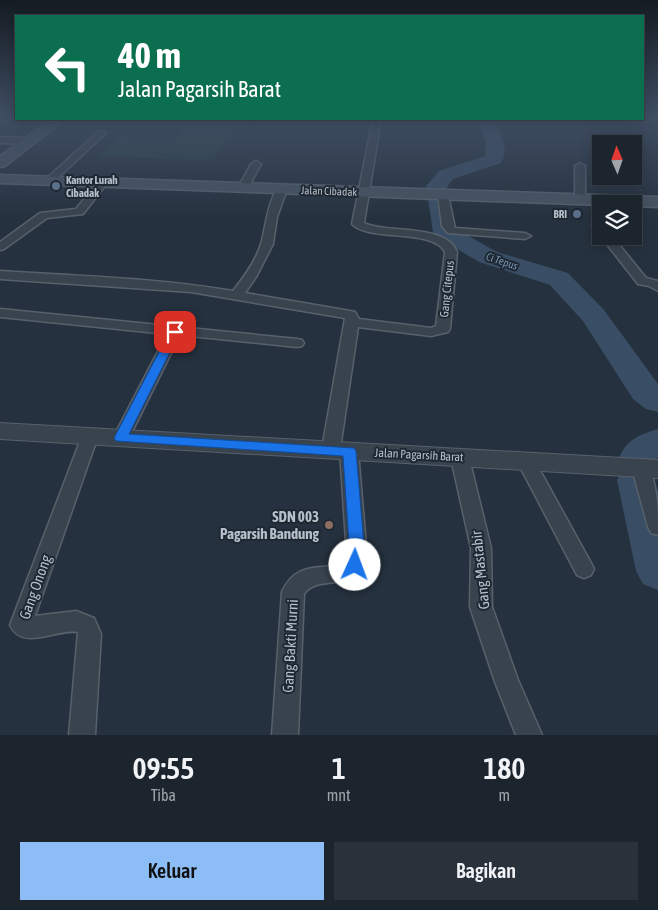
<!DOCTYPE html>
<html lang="id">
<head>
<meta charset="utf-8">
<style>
	body { margin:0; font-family:"Asap Condensed",sans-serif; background:#29313a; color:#f1f3f6; height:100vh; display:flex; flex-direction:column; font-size:19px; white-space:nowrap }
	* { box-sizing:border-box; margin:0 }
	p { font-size:16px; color:#a0a5aa }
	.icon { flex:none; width:28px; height:28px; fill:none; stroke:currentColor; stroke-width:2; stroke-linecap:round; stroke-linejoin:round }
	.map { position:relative; height:735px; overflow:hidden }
	.sheet { display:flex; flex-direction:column; background:#1c252e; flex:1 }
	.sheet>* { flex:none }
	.guide { position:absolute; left:15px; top:15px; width:629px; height:105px; border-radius:0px; box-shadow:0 2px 12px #0003,0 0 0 1px #3a424a; background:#0b6e4f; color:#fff; overflow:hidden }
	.needle { width:32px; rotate:358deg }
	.tools { position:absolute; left:592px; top:135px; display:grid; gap:10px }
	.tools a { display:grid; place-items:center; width:50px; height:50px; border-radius:0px; background:#1c252e; box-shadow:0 2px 12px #0003,0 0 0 1px #3a424a; font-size:25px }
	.pin { position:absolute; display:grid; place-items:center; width:42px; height:42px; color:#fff; margin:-21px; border-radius:10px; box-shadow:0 2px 8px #0006 }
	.me { position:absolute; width:55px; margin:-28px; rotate:2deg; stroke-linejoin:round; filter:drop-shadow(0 0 4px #0008) }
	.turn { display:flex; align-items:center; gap:18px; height:105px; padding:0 20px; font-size:22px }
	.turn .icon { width:65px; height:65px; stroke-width:2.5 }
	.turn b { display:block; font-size:35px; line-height:42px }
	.eta { display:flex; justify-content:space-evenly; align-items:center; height:85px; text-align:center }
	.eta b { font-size:30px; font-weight:600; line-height:35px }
	.primary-button { display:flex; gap:10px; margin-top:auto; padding:10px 20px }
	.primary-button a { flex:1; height:58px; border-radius:0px; background:#8cbdf7; color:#111; font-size:20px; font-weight:600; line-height:58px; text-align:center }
	.primary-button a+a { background:#29313a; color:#f1f3f6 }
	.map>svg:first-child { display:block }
	.green { fill:#273e3f }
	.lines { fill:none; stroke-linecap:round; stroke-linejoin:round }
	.river { fill:#394e65; fill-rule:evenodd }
	.minor-casing { stroke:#57616c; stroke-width:3 }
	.tertiary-casing { stroke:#57616c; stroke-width:2 }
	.secondary-casing { stroke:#57616c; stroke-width:3 }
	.primary-casing { stroke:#424c57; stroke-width:3 }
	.minor { fill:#39434e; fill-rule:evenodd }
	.tertiary { fill:#39434e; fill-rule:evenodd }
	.secondary { fill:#475361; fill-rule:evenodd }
	.primary { fill:#57626e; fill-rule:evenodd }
	.route { fill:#1a73e8; stroke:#114b97 }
	.service-dot { fill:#5c6f8a; stroke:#1e2833; stroke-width:2 }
	.education-dot { fill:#8d6e63; stroke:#1e2833; stroke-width:2 }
	.labels { text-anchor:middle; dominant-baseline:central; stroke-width:4; stroke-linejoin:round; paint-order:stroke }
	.far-poi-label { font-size:11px; font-weight:bold; fill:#b5bec9; stroke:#1e2833; text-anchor:start }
	.far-street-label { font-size:11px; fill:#b5bec9; stroke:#1e2833 }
	.far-water-label { font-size:11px; font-style:italic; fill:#7591ac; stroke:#1e2833 }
	.street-label { font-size:12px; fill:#b5bec9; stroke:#1e2833 }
	.near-poi-label { font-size:15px; font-weight:bold; fill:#b5bec9; stroke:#1e2833; text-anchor:end }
	.near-street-label { font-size:15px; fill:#b5bec9; stroke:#1e2833 }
</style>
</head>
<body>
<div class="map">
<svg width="658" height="735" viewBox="0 0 658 735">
	<rect width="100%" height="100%" fill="#25313e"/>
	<polygon class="green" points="193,119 238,119 213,161 99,156 118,138 174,141"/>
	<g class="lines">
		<g class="river">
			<path d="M 478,119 L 494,120 C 500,133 510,150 501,163 L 453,179 L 447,187 L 456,229 L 497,252 L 568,273 L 604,310 L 658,384 L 658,412 L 646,409 L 633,399 L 583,321 L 550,285 L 479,262 L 437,237 L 433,232 L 426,186 L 439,171 L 485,156 L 486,143 Z"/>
			<path d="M 658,429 L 658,457 L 649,470 L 658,491 L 658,590 L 643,584 L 636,571 L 617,480 L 623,470 L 618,460 C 626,440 638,435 658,429 Z"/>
		</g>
		<defs>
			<g id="minor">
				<path d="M 373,119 L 381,119 L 364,223 C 388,234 445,223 457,252 L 450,329 L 448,332 L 431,336 L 358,327 L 340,449 L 337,454 L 331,455 L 325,454 L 322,449 L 345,318 L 191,292 L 0,279 L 0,271 C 78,276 156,278 233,291 C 244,277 256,261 261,244 C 265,232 269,190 282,186 L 287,189 L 277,217 L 273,244 L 256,277 L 245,293 L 350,311 L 355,312 L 359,319 L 431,328 L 436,326 L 445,252 C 433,228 369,242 352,224 Z"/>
				<polygon points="99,131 106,133 52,183 46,183 46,179"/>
				<polygon points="0,137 30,138 34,141 30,144 0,143"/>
				<polygon points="256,161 261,164 248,188 247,190 239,190 238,188 251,164"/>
				<polygon points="580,163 585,166 585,200 580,203 575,200 575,166"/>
				<polygon points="102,180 107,183 83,214 47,218 4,249 0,250 0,242 40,213 76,209 99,181"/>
				<polygon points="443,192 448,195 455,228 525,233 531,236 525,239 448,233 442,226 438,195"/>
				<polygon points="601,221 601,232 597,231 592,225"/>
				<polygon points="601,235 601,236 612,236 646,278 658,281 658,291 649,286 638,284 602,238 600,236"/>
				<polygon points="0,309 297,339 302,340 304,343 302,346 297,347 180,335 129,438 127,442 121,444 115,442 113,438 167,334 0,317"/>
				<path d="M 90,430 L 96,432 L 98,436 L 35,616 L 76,611 L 94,618 L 101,634 L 95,735 L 69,735 L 78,632 C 57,628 22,652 10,625 L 82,436 L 84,432 Z"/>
				<path d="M 349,445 L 355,446 L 358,451 L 367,557 C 365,562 363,567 360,571 C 346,589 316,576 304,594 L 298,735 L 272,735 L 282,592 C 300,554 329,577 347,557 L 340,451 L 343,446 Z"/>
				<polygon points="460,451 466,453 469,458 491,548 492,607 518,680 542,735 516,735 495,682 470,607 471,548 451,458 454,453"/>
				<polygon points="526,454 532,456 591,563 594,569 591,575 584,578 577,575 517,461 520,456"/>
				<path d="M 641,461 L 647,463 C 658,486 658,510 658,535 L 651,533 L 648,527 L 632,468 L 635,463 Z"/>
			</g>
			<polygon id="tertiary" points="0,423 658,460 658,478 0,439"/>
			<g id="secondary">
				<polygon points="52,119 65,119 5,166 0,167 0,156"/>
				<polygon points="0,175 658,197 658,207 634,206 634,204 601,205 0,183"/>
			</g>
			<polygon id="primary" points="645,117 658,117 658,121 647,120"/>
		</defs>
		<use href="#minor" class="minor-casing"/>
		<use href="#tertiary" class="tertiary-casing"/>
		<use href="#secondary" class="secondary-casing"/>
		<use href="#primary" class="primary-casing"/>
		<use href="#minor" class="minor"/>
		<use href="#tertiary" class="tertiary"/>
		<use href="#secondary" class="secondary"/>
		<use href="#primary" class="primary"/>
	</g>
	<linearGradient id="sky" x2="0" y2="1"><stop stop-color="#141b22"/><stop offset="0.53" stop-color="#404e63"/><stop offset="1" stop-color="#404e63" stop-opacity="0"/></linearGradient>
	<rect width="658" height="220" fill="url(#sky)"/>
	<polygon class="route" points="171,329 175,329 180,332 129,434 354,448 356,451 365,557 360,570 355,572 349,570 347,565 350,557 343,456 116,441 114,438"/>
	<g class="service-dot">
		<circle cx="56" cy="186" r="5"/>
		<circle cx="577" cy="214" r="5"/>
	</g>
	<circle class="education-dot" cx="329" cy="525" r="5"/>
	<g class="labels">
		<g class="far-poi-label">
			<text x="66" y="180">Kantor Lurah<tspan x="66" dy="13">Cibadak</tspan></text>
			<text x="567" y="214" text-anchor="end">BRI</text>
		</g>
		<g class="far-street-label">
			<text transform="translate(329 191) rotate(2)">Jalan Cibadak</text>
		</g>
		<g class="far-water-label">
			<text transform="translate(502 261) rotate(19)">Ci Tepus</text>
		</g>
		<g class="street-label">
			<text transform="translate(447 289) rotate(-84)">Gang Citepus</text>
			<text transform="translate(419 455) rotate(3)">Jalan Pagarsih Barat</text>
		</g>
		<g class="near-poi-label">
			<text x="319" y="516">SDN 003<tspan x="319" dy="17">Pagarsih Bandung</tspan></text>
		</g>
		<g class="near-street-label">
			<text transform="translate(480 570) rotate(-96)">Gang Mastabir</text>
			<text transform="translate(35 587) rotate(-70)">Gang Onong</text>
			<text transform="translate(290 646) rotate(-87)">Gang Bakti Murni</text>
		</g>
	</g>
</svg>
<div class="tools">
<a><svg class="needle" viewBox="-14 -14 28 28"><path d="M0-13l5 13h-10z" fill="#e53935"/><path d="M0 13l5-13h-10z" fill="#a0a5aa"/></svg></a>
<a><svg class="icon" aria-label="layers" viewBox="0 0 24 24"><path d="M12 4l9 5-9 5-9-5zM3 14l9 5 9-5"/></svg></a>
</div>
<div class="pin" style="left:175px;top:332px;background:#d93025"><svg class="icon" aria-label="arrive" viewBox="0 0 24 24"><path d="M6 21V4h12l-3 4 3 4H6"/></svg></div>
<svg class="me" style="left:355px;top:565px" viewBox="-20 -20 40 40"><circle r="19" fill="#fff"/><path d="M0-13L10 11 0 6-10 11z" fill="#1a73e8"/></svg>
<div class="guide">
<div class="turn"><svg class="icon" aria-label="left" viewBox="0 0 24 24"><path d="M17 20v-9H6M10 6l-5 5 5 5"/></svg><div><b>40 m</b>Jalan Pagarsih Barat</div></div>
</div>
</div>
<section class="sheet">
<div class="eta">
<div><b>09:55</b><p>Tiba</p></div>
<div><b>1</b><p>mnt</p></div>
<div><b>180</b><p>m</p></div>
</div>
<div class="primary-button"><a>Keluar</a><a>Bagikan</a></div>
</section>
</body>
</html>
